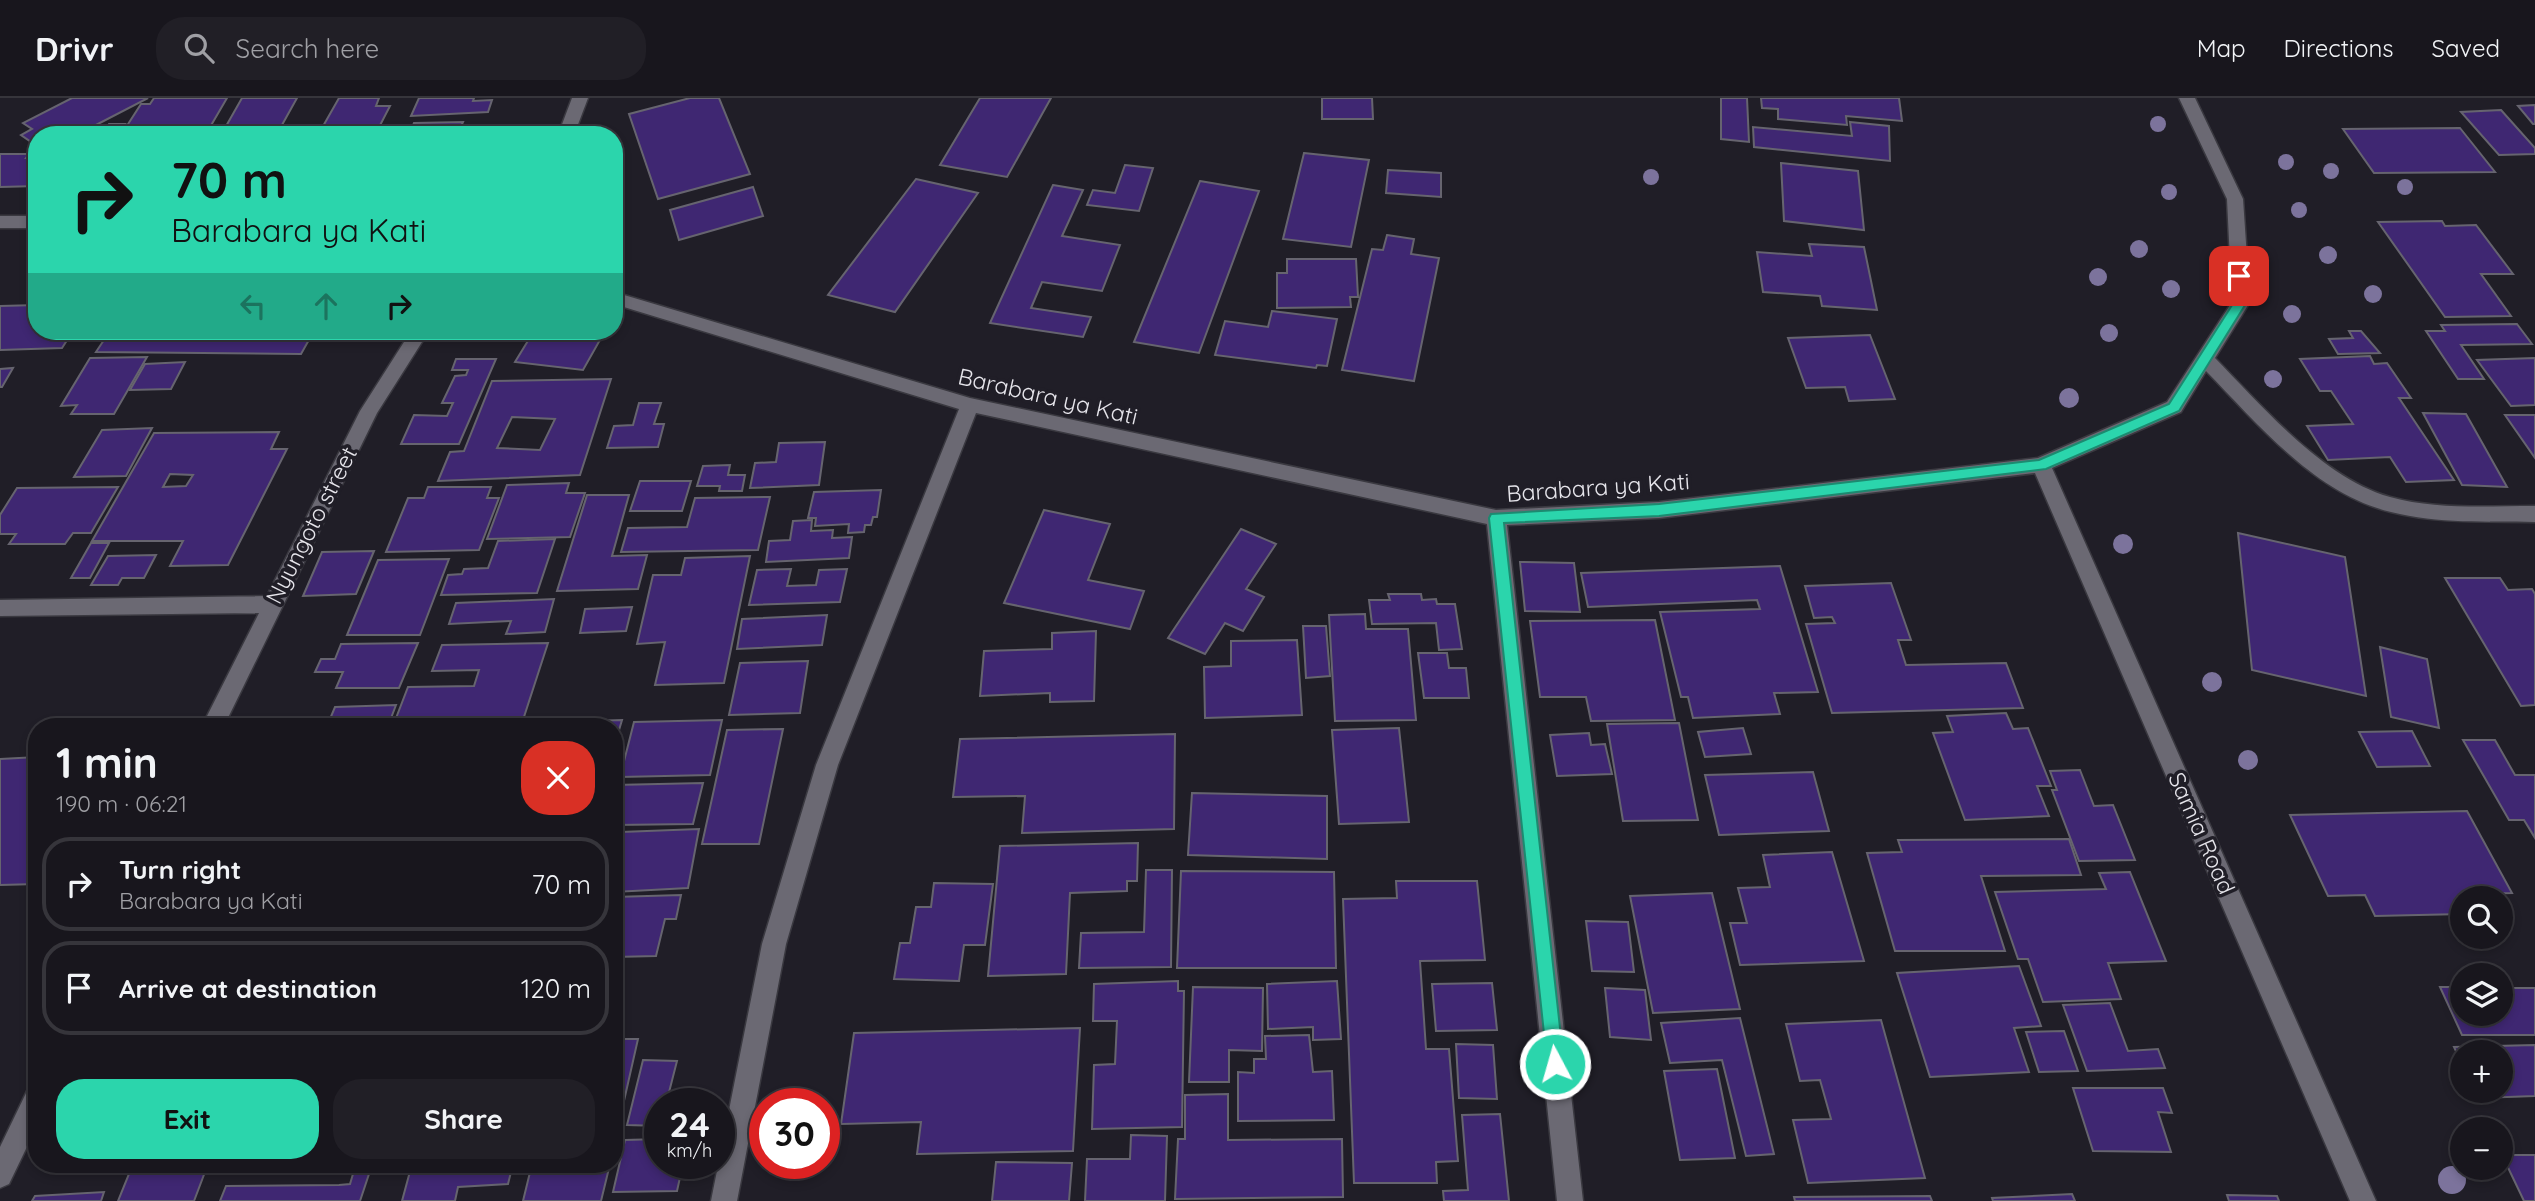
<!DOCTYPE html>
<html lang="en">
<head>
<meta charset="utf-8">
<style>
	body { margin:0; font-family:Quicksand,sans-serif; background:#211f26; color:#f1f3f6; height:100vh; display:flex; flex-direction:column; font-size:26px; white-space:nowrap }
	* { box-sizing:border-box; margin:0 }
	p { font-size:23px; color:#9f9fa4 }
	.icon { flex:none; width:38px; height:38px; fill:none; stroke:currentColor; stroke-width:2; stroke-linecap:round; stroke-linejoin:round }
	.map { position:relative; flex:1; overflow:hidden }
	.side { position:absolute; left:28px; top:620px; width:595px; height:455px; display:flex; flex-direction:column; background:#18161d; border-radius:28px; box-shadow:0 4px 10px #0003,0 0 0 2px #36353b }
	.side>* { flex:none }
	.top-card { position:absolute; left:28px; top:28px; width:595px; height:214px; border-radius:28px; box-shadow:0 4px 10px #0003,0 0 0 2px #36353b; background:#2bd5ac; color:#111; overflow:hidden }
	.buttons { position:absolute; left:2450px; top:788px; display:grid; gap:14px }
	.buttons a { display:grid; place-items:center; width:63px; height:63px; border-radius:50%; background:#18161d; box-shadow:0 4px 10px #0003,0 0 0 2px #36353b; font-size:35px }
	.speed { position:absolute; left:644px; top:990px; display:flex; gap:14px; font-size:35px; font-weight:700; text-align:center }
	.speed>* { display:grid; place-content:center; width:91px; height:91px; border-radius:50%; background:#18161d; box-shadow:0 4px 10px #0003,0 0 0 2px #36353b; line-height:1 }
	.speed small { font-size:18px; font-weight:400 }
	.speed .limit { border:10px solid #d22; background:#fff; color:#111 }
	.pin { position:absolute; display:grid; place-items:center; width:60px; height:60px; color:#fff; margin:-30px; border-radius:14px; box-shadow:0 4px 10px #0006 }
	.me { position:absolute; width:77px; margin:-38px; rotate:354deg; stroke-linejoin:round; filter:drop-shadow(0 0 5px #0008) }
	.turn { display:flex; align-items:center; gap:24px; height:147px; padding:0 28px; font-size:32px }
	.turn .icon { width:91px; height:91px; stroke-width:2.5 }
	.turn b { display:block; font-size:49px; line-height:60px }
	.lanes { display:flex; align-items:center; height:66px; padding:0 28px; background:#0003; justify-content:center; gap:35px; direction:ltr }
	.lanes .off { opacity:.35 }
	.round { display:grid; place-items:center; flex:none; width:74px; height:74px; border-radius:28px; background:#211f26 }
	.headline { display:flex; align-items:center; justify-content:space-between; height:119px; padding:0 28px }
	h1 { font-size:42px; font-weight:700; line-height:52px }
	.button { display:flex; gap:14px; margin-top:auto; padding:14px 28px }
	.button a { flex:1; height:80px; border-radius:28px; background:#2bd5ac; color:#111; font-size:28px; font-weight:700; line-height:80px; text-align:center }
	.button a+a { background:#211f26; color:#f1f3f6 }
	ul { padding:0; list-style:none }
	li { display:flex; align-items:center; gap:21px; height:94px; margin:0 14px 10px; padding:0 14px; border:4px solid #36353b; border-radius:28px }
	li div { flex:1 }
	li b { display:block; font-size:26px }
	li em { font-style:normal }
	header { display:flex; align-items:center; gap:42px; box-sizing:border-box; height:98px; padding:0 35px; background:#18161d; border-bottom:2px solid #36353b }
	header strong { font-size:33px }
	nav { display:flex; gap:38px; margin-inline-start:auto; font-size:24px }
	.search { width:490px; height:63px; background:#211f26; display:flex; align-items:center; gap:18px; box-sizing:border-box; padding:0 24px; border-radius:28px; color:#9f9fa4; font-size:26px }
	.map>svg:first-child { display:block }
	.building { fill:#3f2772; stroke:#66646f; stroke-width:2; fill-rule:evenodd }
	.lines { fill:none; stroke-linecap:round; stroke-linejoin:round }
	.minor-casing { stroke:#3a3940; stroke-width:3 }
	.minor { fill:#6b6973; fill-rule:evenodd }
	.tree { fill:#7c739c }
	.route { fill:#2bd5ac; stroke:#1c8a70; stroke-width:2 }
	.labels { text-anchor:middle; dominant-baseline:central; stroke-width:7; stroke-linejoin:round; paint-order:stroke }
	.street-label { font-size:23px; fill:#e6e5eb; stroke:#201e27 }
</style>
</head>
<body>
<header>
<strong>Drivr</strong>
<div class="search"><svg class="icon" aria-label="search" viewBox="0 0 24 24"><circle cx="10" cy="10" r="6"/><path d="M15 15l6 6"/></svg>Search here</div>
<nav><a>Map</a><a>Directions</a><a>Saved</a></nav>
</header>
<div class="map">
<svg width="2535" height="1103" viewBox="0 0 2535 1103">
	<rect width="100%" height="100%" fill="#201e27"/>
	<g class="building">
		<polygon points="72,0 148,0 92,29 97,33 90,37 37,37 37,48 21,37 32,31 23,25"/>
		<polygon points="154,0 227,0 206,36 121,37 141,6 150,6"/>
		<polygon points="242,0 297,0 277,36 288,37 221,37"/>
		<polygon points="339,0 379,0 376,8 390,8 375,37 318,37"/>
		<polygon points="419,0 474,0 473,3 492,2 488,14 411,18"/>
		<polygon points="690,0 719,0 750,76 658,101 629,16"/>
		<polygon points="980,0 1051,0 1007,79 940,67"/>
		<polygon points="1322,0 1372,0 1373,21 1322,21"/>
		<polygon points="1721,0 1747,0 1749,44 1721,41"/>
		<polygon points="1761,0 1899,0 1902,23 1846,18 1847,27 1778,21 1778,11 1762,10"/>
		<polygon points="2535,7 2535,26 2533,26 2518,8"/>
		<polygon points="2501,12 2535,50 2535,56 2499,57 2461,14"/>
		<polygon points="463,24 457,37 409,37 414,25"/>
		<polygon points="1850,24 1889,28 1890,63 1754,49 1753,29 1852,38"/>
		<polygon points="109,26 125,26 118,37 102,37"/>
		<polygon points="2460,30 2495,74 2374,75 2343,31"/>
		<polygon points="1304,55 1369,62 1351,149 1283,141"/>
		<polygon points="0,56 29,56 26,60 37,60 37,88 0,89"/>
		<polygon points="1781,65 1858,73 1864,132 1784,123"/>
		<polygon points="1125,67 1153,70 1139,113 1087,107 1093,92 1115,95"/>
		<polygon points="1388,72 1441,75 1441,99 1386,95"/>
		<polygon points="916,81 978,95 895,214 828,197"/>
		<polygon points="1200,83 1259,93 1199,255 1134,244"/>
		<polygon points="1053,87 1083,92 1062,138 1120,147 1102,193 1042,184 1031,210 1091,219 1083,239 990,225"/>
		<polygon points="753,89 763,118 679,142 670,112"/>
		<polygon points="2442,123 2445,128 2476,127 2513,176 2481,176 2511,218 2445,219 2378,124"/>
		<polygon points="1387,137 1414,141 1411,156 1439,160 1414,283 1342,272 1372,151 1383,152"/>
		<polygon points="1809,146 1864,149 1877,212 1822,208 1820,198 1763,194 1757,154 1812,158"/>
		<polygon points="1287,161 1356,161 1358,199 1350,199 1351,209 1277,210 1277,175 1287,175"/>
		<polygon points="37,207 37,233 73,233 62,250 0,252 0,208"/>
		<polygon points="1272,213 1337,221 1327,268 1317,267 1316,270 1215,257 1225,223 1268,229"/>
		<polygon points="2517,226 2532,246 2461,247 2484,281 2458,281 2426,233 2445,233 2441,227"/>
		<polygon points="110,233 314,233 301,256 96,254"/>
		<polygon points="534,233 605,233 583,272 515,264"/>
		<polygon points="2349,233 2361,233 2380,255 2338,256 2329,241 2353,240"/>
		<polygon points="1870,237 1895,301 1849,303 1845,289 1806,290 1788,240"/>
		<polygon points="2370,258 2374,266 2387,265 2411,300 2399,300 2454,382 2406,384 2390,359 2328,362 2307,328 2353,326 2331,293 2320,293 2300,261"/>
		<polygon points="147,259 114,316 71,316 77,307 61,308 90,260"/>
		<polygon points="2535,260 2535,307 2511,308 2477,262"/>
		<polygon points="456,261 496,261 459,346 401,346 414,317 447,318 453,305 442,305 455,278 466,277 468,272 452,272"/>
		<polygon points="185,264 171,291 130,292 145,266"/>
		<polygon points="13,270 2,289 0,289 0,271"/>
		<path d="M 611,281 L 580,377 L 438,383 L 450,354 L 464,353 L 492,283 ZM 512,319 L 555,321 L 540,352 L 497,350 Z"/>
		<polygon points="639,305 661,305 654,326 664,326 658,349 607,350 614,328 633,327"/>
		<polygon points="2423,315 2466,316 2507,389 2462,387"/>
		<polygon points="2505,317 2535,317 2535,360"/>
		<polygon points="152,330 126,378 74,379 102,332"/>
		<path d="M 279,334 L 271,351 L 287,351 L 228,467 L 170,468 L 183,443 L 92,443 L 154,335 ZM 170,376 L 193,377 L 186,388 L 163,389 Z"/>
		<polygon points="825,344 819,387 750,390 755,365 776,364 779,345"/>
		<polygon points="730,367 728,377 745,377 742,393 719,393 720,388 697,388 703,368"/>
		<polygon points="640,383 691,383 682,413 630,413"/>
		<polygon points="569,385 566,395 585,395 570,439 487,441 507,387"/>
		<polygon points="118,389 91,435 73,435 65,446 9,446 16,436 0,436 0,417 17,390"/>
		<polygon points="428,389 491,389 487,400 499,400 479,452 386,454 408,400 424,400"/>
		<polygon points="881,392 877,419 873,419 871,427 865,427 864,434 848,435 849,426 815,428 816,420 808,420 814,394"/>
		<polygon points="587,397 629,397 612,458 647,457 638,491 557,493"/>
		<polygon points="770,399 758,452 621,454 628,430 687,429 695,400"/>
		<polygon points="1044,412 1110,426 1088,482 1144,493 1130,531 1004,505"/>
		<polygon points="812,422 811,433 833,432 832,440 852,439 849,460 766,464 769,443 790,442 793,423"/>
		<polygon points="1241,431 1276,446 1246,491 1264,499 1243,533 1225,525 1205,556 1168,540"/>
		<polygon points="2238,435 2345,459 2366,598 2252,572"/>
		<polygon points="555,441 537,495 441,497 448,477 462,476 464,471 488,470 498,443"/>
		<polygon points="91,445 109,445 90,480 71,480"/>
		<polygon points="374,453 356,496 303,498 322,454"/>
		<polygon points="156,457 144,480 122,480 118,487 91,487 108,458"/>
		<polygon points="750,458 724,585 655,587 665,544 637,546 653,477 681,477 685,460"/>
		<polygon points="449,461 420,537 347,537 378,462"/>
		<polygon points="1520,464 1574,465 1580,514 1525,513"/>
		<polygon points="1780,468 1818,594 1774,595 1780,616 1693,620 1688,599 1681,599 1660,514 1760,511 1757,502 1588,509 1581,475"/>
		<polygon points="791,471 787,488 816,487 819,472 847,471 840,504 749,507 757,472"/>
		<polygon points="2445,480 2500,480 2508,492 2532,491 2535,496 2535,607 2521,608"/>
		<polygon points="1891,485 1911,542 1898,542 1906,567 2006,565 2023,610 1832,615 1806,526 1835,525 1832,519 1814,520 1805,488"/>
		<polygon points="1388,496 1421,496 1422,502 1436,501 1437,506 1455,506 1462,551 1439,552 1436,525 1372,526 1369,502 1390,502"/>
		<polygon points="554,501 545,534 506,536 511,523 449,526 456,505"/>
		<polygon points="632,509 626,533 580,535 585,511"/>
		<polygon points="1365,516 1366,531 1408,531 1416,622 1335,623 1329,517"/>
		<polygon points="827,517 822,547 737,551 742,521"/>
		<polygon points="1655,522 1675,622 1591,623 1586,599 1540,599 1530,523"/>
		<polygon points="1303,528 1326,528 1330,578 1306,580"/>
		<polygon points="1096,533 1094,603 1050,604 1050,595 980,598 984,553 1052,551 1052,535"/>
		<polygon points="1297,542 1302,617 1205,620 1204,569 1231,568 1231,543"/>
		<polygon points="418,545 399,590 336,590 343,574 315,574 321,561 335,561 341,546"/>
		<polygon points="548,545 522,625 622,622 614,649 614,628 393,628 408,589 474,588 479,572 432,573 442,547"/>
		<polygon points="2380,549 2427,561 2439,630 2391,619"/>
		<polygon points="1418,555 1447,555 1449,570 1466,570 1469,600 1424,600"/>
		<polygon points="808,563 800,615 729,617 740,565"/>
		<polygon points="396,607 388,628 327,628 335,609"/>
		<polygon points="2006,615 2013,631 2028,630 2051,688 2037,688 2049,718 1965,722 1933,635 1953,634 1947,618"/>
		<polygon points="722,622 710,677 620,679 634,624"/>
		<polygon points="1679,625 1698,722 1623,723 1607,626"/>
		<polygon points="1399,630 1409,724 1339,726 1332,632"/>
		<polygon points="1743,630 1751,656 1705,659 1698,634"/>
		<polygon points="783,631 759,746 702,746 727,632"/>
		<polygon points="2412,633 2430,668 2377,669 2359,634"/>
		<polygon points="1589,635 1591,647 1605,646 1612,676 1557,678 1550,637"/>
		<polygon points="1175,636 1174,731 1022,735 1025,698 953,699 960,641"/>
		<polygon points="2463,642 2495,642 2515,677 2535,677 2535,740 2524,722 2509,722"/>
		<polygon points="37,659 37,786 0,787 0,661"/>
		<polygon points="2080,672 2094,708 2113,707 2135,762 2079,763 2052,692 2057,692 2050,673"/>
		<polygon points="1813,674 1829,733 1719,737 1705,677"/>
		<polygon points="703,685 693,726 614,727 614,687"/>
		<polygon points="1192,695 1327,698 1327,761 1188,757"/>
		<polygon points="2467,713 2512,795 2471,796 2473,800 2462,800 2462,816 2375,818 2365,797 2328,798 2290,717"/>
		<polygon points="699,731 688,790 614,794 614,762 621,734"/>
		<polygon points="2069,741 2081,777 1981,778 2005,853 1895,853 1867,755 1902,754 1898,742"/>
		<polygon points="1138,745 1137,783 1127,783 1127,793 1070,795 1066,876 988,878 1000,748"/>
		<polygon points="1832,754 1864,863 1740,867 1730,825 1747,825 1738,790 1770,789 1763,757"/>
		<polygon points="1146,772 1172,772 1171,869 1079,870 1081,835 1144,834"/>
		<polygon points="1181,773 1334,774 1336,870 1177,870"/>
		<polygon points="2130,774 2166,863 2108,865 2121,901 2043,904 2028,861 2018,861 1995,794 2106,791 2099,775"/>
		<polygon points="1396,783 1477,783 1485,862 1420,863 1426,951 1449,951 1458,1063 1436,1064 1437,1085 1354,1085 1343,801 1397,800"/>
		<polygon points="934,785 993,786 985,847 964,847 959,883 894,881 900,845 910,845 916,809 931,809"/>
		<polygon points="1712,795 1740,911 1653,915 1630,798"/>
		<polygon points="681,797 676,821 665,821 656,858 614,859 614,799"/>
		<polygon points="1586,823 1628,824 1634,874 1592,873"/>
		<polygon points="2019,868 2041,928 2014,930 2029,974 1930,979 1897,875"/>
		<polygon points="1178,883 1178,893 1184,893 1182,1029 1092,1031 1094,967 1115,966 1117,923 1093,923 1094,886"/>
		<polygon points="1337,883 1341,941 1313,942 1313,929 1268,931 1267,886"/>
		<polygon points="1492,885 1497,932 1436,933 1432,886"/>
		<polygon points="1193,889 1263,890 1262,953 1229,952 1229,984 1189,984"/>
		<polygon points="2440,889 2462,889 2462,915 2501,915 2501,890 2535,890 2535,937 2462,937"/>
		<polygon points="1605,890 1645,892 1651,942 1610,939"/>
		<polygon points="2110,905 2128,953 2158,951 2165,970 2087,973 2063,907"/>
		<polygon points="1740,920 1774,1056 1746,1058 1722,962 1670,965 1661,925"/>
		<polygon points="1881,922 1925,1080 1808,1085 1793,1022 1831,1021 1820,982 1800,983 1786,926"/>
		<polygon points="1080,930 1073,1053 917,1056 921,1024 841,1026 854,935"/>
		<polygon points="2064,933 2078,973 2039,974 2026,934"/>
		<polygon points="1309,937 1313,974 1332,973 1334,1022 1238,1023 1238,974 1254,975 1254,961 1266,961 1265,938"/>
		<polygon points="614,941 638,941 614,1047"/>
		<polygon points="1456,946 1493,947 1497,1001 1459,1000"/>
		<polygon points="2535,947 2535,998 2480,1000 2476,992 2501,992 2501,954 2462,954 2462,966 2454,949"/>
		<polygon points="643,962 677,963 666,1006 660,1006 660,1028 627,1027"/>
		<polygon points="1717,971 1735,1060 1680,1062 1664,973"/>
		<polygon points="2073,990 2163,990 2172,1015 2158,1014 2171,1054 2093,1053"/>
		<polygon points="1228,996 1228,1042 1342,1041 1343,1099 1175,1101 1178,1041 1185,1041 1185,997"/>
		<polygon points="1500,1016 1509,1103 1444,1103 1443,1093 1468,1092 1462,1017"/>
		<polygon points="1131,1037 1167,1038 1165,1103 1085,1103 1087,1061 1130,1061"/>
		<polygon points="660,1041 660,1066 683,1066 677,1093 613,1094 625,1042"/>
		<polygon points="2502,1057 2535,1057 2535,1103 2524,1103"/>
		<polygon points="996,1064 1072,1065 1069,1103 992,1103"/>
		<polygon points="133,1066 208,1066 194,1103 118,1103"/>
		<polygon points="412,1066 513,1066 508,1086 458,1089 455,1103 402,1103"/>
		<polygon points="532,1066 610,1066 601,1103 523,1103"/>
		<polygon points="353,1076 369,1076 360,1103 220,1103 226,1088 339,1087 350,1086"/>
		<polygon points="104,1094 101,1103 32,1103 35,1098"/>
		<polygon points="2072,1096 2075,1103 1993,1103 1992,1100"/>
		<polygon points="2227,1097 2277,1098 2279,1103 2229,1103"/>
		<polygon points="1930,1098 1932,1103 1795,1103 1794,1099"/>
	</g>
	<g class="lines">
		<defs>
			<g id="minor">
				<polygon points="572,0 588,0 574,37 558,37"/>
				<path d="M 2179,0 L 2195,0 L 2243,101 L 2250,204 L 2215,260 C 2262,308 2323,380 2390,399 C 2437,412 2487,408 2535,408 L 2535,424 C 2487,423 2438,426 2391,414 C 2315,396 2259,327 2206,273 L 2181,314 L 2052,370 L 2376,1103 L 2350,1103 L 2035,375 L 1659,420 L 1507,427 L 1583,1103 L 1557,1103 L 1487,426 L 976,315 L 838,667 L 786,846 L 737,1103 L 711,1103 L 762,846 L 816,667 L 959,311 L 614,206 L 614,194 L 970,300 L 1496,412 L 1659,404 L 2038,360 L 2167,304 L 2232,204 L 2227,101 Z"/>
				<rect x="0" y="118" width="37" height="12"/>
				<polygon points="411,233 429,233 377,315 224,628 202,628 259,515 0,518 0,502 267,498 360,313"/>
				<polygon points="37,987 37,1028 9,1086 0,1090 0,1049 28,991"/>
			</g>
		</defs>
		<use href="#minor" class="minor-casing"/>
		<use href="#minor" class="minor"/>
	</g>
	<g class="tree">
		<circle cx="2158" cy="26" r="8"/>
		<circle cx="2286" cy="64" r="8"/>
		<circle cx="2331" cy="73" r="8"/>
		<circle cx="1651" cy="79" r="8"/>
		<circle cx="2405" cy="89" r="8"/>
		<circle cx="2169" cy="94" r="8"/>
		<circle cx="2299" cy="112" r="8"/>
		<circle cx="2139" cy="151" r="9"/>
		<circle cx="2328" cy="157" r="9"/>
		<circle cx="2098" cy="179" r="9"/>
		<circle cx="2171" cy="191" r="9"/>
		<circle cx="2373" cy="196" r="9"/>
		<circle cx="2292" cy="216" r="9"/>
		<circle cx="2109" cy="235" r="9"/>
		<circle cx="2273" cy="281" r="9"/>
		<circle cx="2069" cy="300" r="10"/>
		<circle cx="2123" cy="446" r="10"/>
		<circle cx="2212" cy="584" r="10"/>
		<circle cx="2248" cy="662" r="10"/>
		<circle cx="2452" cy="1082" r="14"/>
	</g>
	<polygon class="route" points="2239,174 2246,178 2247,204 2179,313 2046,371 1659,418 1504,425 1564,966 1562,973 1555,976 1548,973 1489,420 1491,416 1659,406 2039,362 2169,306 2234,204 2233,178"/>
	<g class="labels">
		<g class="street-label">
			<text transform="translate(1048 298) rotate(13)">Barabara ya Kati</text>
			<text transform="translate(1598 389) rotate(-4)">Barabara ya Kati</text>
			<text transform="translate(311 427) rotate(-63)">Nyungoto street</text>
			<text transform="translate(2202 735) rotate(66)">Samia Road</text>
		</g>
	</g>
</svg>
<div class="buttons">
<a><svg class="icon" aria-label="search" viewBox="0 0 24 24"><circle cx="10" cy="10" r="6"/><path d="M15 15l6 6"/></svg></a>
<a><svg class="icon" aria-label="layers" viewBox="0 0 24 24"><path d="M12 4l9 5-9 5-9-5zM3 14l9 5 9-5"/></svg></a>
<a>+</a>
<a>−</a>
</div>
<div class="speed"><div>24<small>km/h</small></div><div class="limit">30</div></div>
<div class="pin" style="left:2239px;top:178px;background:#d93025"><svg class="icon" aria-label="arrive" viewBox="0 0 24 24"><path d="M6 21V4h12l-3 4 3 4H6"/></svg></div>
<svg class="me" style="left:1555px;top:966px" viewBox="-20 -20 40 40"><circle r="17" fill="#2bd5ac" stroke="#fff" stroke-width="3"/><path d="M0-11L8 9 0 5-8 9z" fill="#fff"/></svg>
<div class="top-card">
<div class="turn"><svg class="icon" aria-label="right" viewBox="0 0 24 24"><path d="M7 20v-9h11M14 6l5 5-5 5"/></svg><div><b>70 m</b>Barabara ya Kati</div></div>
<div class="lanes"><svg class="icon off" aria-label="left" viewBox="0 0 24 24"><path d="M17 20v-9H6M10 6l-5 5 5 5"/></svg><svg class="icon off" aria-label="ahead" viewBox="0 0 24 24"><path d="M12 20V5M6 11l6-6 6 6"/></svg><svg class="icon" aria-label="right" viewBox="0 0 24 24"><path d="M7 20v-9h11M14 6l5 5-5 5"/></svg></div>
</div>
<section class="side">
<div class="headline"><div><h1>1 min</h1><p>190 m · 06:21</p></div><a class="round" style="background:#d93025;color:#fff"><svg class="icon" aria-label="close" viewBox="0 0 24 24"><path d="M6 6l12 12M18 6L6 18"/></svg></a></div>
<ul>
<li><svg class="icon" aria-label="right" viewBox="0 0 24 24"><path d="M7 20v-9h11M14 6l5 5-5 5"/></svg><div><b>Turn right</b><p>Barabara ya Kati</p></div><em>70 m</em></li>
<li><svg class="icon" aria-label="arrive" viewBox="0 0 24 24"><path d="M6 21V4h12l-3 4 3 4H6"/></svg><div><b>Arrive at destination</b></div><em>120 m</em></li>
</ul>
<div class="button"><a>Exit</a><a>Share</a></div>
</section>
</div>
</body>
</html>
